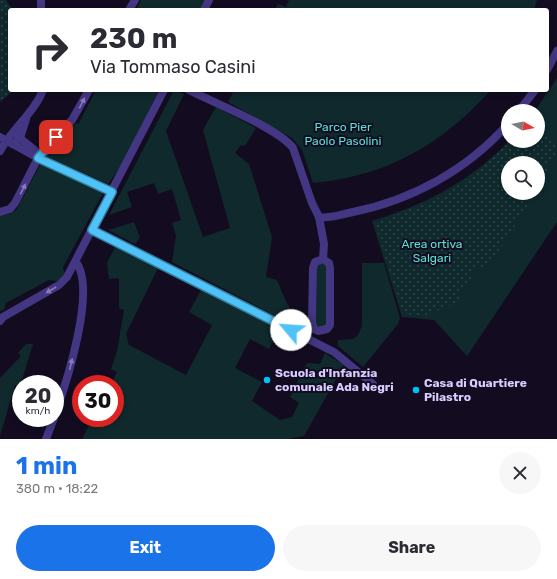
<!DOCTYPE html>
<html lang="en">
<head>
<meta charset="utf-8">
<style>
	body { margin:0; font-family:Rubik,sans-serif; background:#f7f7f7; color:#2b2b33; height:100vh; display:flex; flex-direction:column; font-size:15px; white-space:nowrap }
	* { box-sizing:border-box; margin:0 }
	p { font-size:13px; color:#7c7c81 }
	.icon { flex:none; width:22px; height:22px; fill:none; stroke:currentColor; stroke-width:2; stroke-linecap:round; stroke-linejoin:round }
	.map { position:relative; height:439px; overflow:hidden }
	.sheet { display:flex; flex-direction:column; background:#fff; flex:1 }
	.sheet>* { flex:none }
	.top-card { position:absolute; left:8px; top:8px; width:541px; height:84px; border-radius:4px; box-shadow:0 2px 6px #0003; background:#fff; color:#2b2b33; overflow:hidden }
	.needle { width:26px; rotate:99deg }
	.tools { position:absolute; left:501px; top:104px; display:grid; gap:8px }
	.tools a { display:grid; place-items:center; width:44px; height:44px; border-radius:50%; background:#fff; box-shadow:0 2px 6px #0003; font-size:20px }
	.speed { position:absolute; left:12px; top:375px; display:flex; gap:8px; font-size:20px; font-weight:700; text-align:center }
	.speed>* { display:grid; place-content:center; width:52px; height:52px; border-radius:50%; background:#fff; box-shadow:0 2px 6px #0003; line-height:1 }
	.speed small { font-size:10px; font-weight:400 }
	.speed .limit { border:6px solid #d22; background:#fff; color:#111 }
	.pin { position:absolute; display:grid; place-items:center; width:34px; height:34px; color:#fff; margin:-17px; border-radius:8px; box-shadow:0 2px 6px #0006 }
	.me { position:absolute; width:44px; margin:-22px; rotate:297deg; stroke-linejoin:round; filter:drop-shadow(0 0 3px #0008) }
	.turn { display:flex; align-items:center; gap:14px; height:84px; padding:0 16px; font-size:18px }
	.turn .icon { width:52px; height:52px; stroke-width:2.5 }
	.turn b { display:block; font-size:28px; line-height:34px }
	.round { display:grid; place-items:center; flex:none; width:42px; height:42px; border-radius:21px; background:#f7f7f7 }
	.head { display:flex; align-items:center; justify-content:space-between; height:68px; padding:0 16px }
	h1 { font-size:24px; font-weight:700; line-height:30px; color:#1a73e8 }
	.action { display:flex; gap:8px; margin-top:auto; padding:8px 16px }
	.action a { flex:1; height:46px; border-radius:24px; background:#1a73e8; color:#fff; font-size:16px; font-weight:700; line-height:46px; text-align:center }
	.action a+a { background:#f7f7f7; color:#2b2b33 }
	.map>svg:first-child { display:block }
	.green { fill:#0f292c; fill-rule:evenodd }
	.garden { fill:url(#garden-dots) }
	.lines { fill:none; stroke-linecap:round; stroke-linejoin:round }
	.street { stroke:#433682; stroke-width:8 }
	.oneway { fill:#867aba }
	.route-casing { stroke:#337fa1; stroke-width:10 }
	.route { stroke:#4fc3f7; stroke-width:7 }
	.poi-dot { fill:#00bef8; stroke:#130c21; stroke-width:1.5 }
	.labels { text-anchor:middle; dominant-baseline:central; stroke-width:4; stroke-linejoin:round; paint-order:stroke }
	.park-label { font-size:12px; fill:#55e3d2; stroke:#130c21 }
	.poi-label { font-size:12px; font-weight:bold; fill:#d9cdff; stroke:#130c21; text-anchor:start }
</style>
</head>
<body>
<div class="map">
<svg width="557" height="439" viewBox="0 0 557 439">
	<defs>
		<pattern id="garden-dots" width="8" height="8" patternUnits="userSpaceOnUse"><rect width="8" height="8" fill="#0f292c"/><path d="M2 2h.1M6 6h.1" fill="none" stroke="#31474c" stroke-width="1.8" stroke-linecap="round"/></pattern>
	</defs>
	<rect width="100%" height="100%" fill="#130c21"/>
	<g class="green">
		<polygon points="141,0 205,0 200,10 136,10"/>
		<polygon points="289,0 537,0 534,10 275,10 278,4 286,7"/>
		<path d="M 557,78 L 557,222 L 467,356 L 434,320 L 402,317 L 372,221 C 424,205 471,181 509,141 L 538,141 L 538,111 L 535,111 ZM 508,163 L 538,163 L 538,193 L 508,193 Z"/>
		<polygon points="96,90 159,90 123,163 108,184 46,156 75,124 79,123"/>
		<path d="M 174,90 L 184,94 L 166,131 L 203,237 L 230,228 L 203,130 L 216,107 L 256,128 L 245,146 L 241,145 L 235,153 L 249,164 L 272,237 L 266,277 L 277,280 C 285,299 291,317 309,328 L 308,333 L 172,262 L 176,236 L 172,223 L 181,220 L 172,189 L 158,194 L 154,183 L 127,192 L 132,207 L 109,215 Z"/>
		<path d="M 234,90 L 491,90 C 441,145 387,176 313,183 L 302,150 L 292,138 L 228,102 Z"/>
		<polygon points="40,165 43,165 102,191 102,195 63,267 65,275 57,281 49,280 6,303 4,310 0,311 0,216 12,213 17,209"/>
		<polygon points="134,222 140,238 135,244 108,230"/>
		<polygon points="115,247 158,268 126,334 129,345 186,375 212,325 189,312 201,290 279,329 269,349 250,339 235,368 262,382 252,401 280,420 292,417 299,403 290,397 307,363 320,364 325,353 344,365 304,436 288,439 82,439 93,418 115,418 115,384 111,384 117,372 111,369 117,351 124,310 119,308 119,278 109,279 107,263"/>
		<polygon points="327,263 328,324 325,328 316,328 317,264"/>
		<polygon points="362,263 384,263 400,318 398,324 363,367 338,346 338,340 353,339 358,335 362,326"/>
		<polygon points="26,344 33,344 20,386 15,385 0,436 0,378 21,356 18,353"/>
	</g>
	<g class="garden">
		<polygon points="0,0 6,0 13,10 10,10 10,90 14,90 0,102"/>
		<polygon points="538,132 557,143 557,151 538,187 538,163 508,163 508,193 535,193 488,268 476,268 467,285 459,288 463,301 422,316 402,314 375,223 434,200 461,184 509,143 513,146 516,141 538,141"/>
	</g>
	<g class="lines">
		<g class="street">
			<polyline points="41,0 41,10"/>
			<polyline points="129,10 135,0"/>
			<polyline points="204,10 209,0"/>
			<polyline points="547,70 557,51"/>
			<path d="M 189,90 C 214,103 278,128 293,148 L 312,203 L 319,217 L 324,244 L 323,259 L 329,263 L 330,268 L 330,325 L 327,329 L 318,331 L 314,329 L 312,323 L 313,268 L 315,262 L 323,259"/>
			<polyline points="519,111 535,90"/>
			<polyline points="16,135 41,155"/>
			<polyline points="0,137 38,158 112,192"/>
			<polyline points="12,144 15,143 20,138 26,119"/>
			<path d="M 0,151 C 12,129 34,113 43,90"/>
			<polyline points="0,212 10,209 15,203 38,158 72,120 89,90"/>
			<path d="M 319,217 C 330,219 343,214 353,212 C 412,200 467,170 508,124"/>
			<polyline points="92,230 334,352 373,384"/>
			<polyline points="0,321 3,317 59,285 67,277 164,90"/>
			<path d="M 55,415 C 66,384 97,289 76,262"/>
			<polyline points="46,439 54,418"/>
		</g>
	</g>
	<defs><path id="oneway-solid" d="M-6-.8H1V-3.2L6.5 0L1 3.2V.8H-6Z"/></defs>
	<g class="oneway">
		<use href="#oneway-solid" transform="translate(82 103) rotate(-63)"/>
		<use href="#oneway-solid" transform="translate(23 189) rotate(-63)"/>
		<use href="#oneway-solid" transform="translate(51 290) rotate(150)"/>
		<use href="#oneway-solid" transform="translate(71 364) rotate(-77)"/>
	</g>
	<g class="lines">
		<defs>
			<polyline id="route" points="56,137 38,158 112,192 92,230 291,330"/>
		</defs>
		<use href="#route" class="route-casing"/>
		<use href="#route" class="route"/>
	</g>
	<g class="poi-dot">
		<circle cx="267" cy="380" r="4"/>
		<circle cx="416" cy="390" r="4"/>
	</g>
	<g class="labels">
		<g class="park-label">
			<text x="343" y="127">Parco Pier<tspan x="343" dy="14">Paolo Pasolini</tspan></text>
			<text x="432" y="244">Area ortiva<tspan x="432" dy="14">Salgari</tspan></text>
		</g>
		<g class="poi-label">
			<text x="275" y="373">Scuola d'Infanzia<tspan x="275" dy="14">comunale Ada Negri</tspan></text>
			<text x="424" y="383">Casa di Quartiere<tspan x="424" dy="14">Pilastro</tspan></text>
		</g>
	</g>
</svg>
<div class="tools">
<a><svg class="needle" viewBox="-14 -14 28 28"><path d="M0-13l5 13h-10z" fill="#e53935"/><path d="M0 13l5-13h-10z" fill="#7c7c81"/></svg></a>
<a><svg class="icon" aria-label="search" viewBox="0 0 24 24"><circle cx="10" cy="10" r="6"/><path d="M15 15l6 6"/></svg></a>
</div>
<div class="speed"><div>20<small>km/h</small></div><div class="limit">30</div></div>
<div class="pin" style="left:56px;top:137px;background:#d93025"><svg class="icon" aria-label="arrive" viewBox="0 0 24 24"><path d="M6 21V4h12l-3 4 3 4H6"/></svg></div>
<svg class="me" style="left:291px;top:330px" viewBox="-20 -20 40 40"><circle r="19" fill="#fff"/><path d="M0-13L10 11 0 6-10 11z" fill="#4fc3f7"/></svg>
<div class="top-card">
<div class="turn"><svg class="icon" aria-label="right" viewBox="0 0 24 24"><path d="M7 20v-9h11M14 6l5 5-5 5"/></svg><div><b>230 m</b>Via Tommaso Casini</div></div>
</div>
</div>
<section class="sheet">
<div class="head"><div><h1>1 min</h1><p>380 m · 18:22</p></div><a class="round"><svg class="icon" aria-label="close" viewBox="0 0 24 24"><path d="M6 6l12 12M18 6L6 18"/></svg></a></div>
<div class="action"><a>Exit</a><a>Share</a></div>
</section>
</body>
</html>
